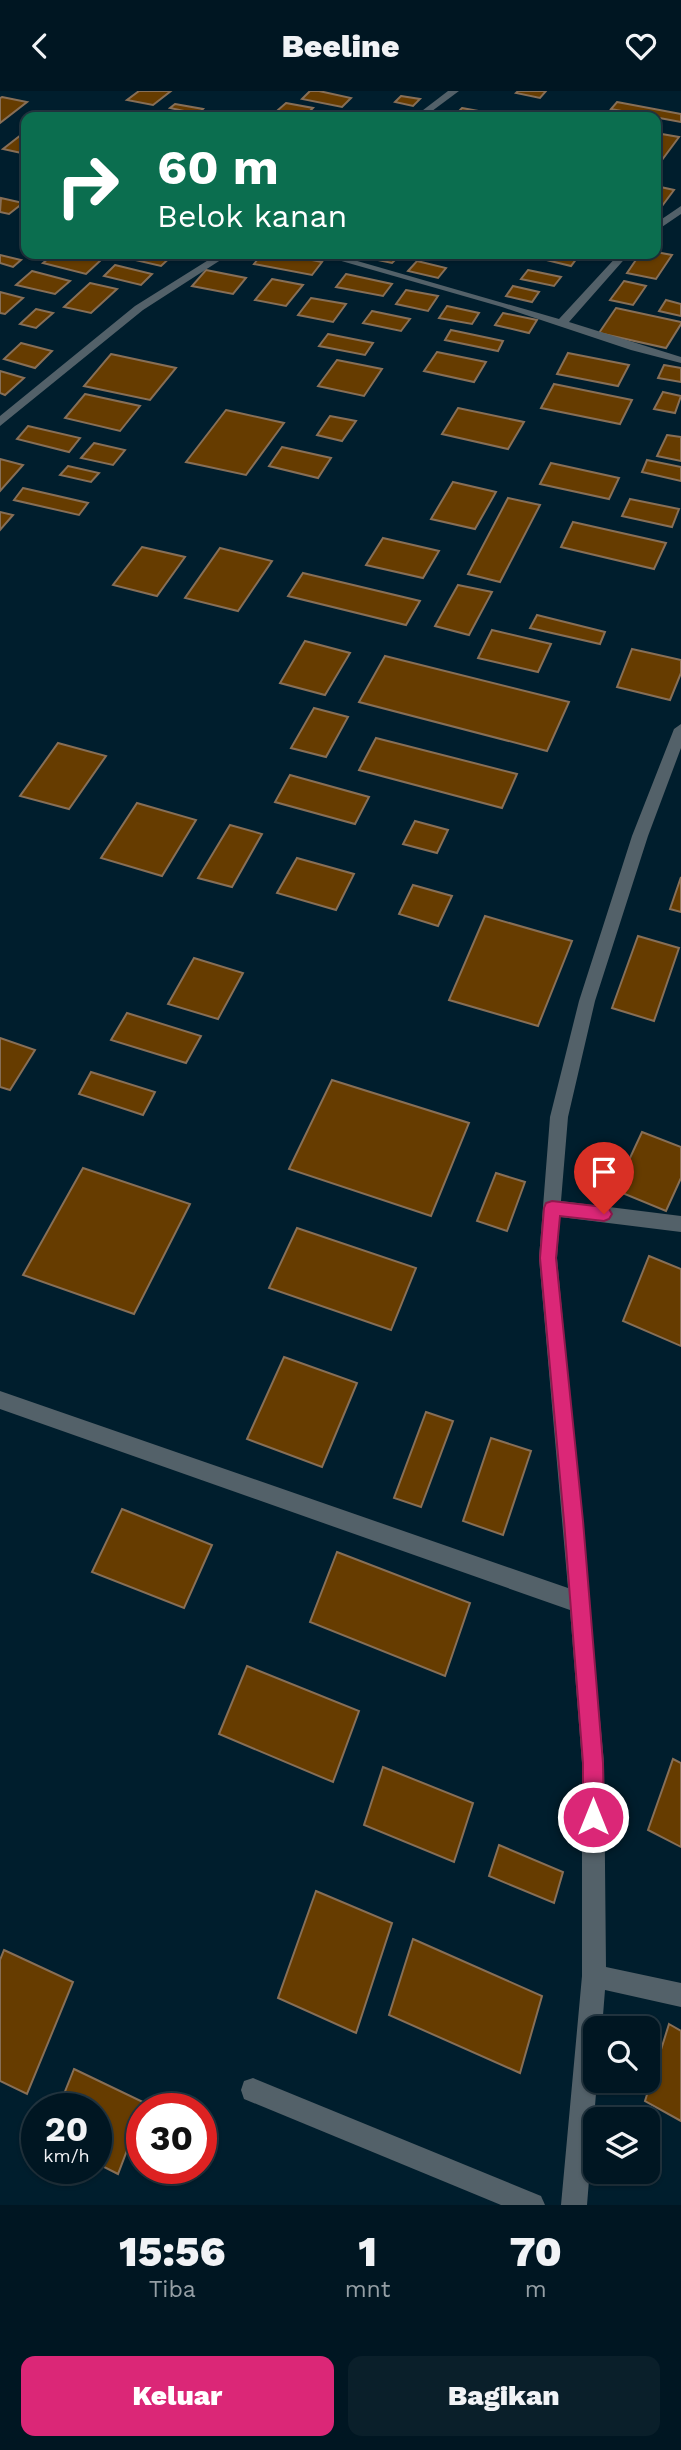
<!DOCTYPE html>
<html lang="id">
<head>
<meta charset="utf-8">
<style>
	body { margin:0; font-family:"Work Sans",sans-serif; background:#0a1f2a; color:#f1f3f6; height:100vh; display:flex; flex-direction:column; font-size:26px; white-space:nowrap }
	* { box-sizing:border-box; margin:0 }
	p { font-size:23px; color:#959fa5 }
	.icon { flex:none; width:38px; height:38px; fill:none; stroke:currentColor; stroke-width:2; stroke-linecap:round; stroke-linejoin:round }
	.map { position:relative; height:2114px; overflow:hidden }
	.panel { display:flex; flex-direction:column; background:#001622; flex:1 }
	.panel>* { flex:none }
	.banner { position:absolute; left:21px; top:21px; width:640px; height:147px; border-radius:14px; box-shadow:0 2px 5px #0004,0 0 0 2px #223540; background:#0b6e4f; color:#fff; overflow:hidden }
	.buttons { position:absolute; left:583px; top:1925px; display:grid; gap:14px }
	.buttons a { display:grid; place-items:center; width:77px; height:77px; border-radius:14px; background:#001622; box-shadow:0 2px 5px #0004,0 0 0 2px #223540; font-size:35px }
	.speed { position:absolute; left:21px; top:2002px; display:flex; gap:14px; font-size:35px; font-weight:700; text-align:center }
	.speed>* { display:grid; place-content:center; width:91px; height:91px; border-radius:50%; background:#001622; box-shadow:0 2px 5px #0004,0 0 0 2px #223540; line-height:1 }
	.speed small { font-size:18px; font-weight:400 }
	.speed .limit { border:10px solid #d22; background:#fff; color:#111 }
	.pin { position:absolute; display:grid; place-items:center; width:60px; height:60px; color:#fff; margin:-72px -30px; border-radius:50% 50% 50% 0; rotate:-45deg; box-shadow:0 0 7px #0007 }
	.pin .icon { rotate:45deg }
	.me { position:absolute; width:77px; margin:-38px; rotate:0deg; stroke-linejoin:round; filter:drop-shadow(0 0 5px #0008) }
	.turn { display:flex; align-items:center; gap:24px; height:147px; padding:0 21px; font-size:32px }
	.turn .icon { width:91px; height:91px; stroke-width:2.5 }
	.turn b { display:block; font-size:49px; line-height:60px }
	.eta { display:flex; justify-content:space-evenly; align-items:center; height:119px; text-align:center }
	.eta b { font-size:42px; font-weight:800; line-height:49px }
	.button { display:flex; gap:14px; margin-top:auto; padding:14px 21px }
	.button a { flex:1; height:80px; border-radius:14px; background:#db2777; color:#fff; font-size:28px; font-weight:800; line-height:80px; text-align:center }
	.button a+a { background:#0a1f2a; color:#f1f3f6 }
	header { display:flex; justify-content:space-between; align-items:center; height:91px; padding:0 21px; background:#001622; font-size:32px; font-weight:800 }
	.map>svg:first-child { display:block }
	.building { fill:#663c00; stroke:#876f57; stroke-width:2 }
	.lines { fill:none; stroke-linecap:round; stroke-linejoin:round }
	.minor { fill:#536169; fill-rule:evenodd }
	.route { fill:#db2777; stroke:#8e194d; stroke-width:2 }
</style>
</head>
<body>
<header><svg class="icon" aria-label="back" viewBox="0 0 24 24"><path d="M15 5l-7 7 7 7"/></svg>Beeline<svg class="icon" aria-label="heart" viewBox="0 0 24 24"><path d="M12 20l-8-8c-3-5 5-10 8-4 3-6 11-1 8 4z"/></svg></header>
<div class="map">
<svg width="681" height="2114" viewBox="0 0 681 2114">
	<rect width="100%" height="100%" fill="#001e2d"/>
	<g class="building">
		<polygon points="139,0 171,0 153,14 127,9"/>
		<polygon points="310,0 319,0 351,7 342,16 302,8"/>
		<polygon points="518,0 546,0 540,7 516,2"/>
		<polygon points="401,5 420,8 413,15 395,11"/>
		<polygon points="2,6 27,11 0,32 0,7"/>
		<polygon points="617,11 681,23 681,31 611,18"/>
		<polygon points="286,12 313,17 304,26 270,26"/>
		<polygon points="175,13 203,18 198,23 170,17"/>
		<polygon points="462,17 478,20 472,26 453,26"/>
		<polygon points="26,40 26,63 3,58"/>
		<polygon points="656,42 679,46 656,77"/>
		<polygon points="656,95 674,99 656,123"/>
		<polygon points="1,107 23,112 9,123 0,121"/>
		<polygon points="656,161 672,164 656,188 627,182 640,163"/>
		<polygon points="54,163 79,163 102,168 86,183 43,172"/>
		<polygon points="137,163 174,163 161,175 131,168"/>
		<polygon points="262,163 282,163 322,171 312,184 254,173"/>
		<polygon points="366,163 390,163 399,165 392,172 363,166"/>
		<polygon points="546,163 580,163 571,175 542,168"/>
		<polygon points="0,164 21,169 13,176 0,172"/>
		<polygon points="417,170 446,177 438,187 408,180"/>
		<polygon points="115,174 152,183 141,194 104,185"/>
		<polygon points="206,179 246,187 233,203 192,195"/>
		<polygon points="528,179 561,186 554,195 521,188"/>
		<polygon points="32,180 70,190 55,203 16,194"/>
		<polygon points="346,183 392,193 383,205 336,196"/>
		<polygon points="272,188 303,194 286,215 255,209"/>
		<polygon points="624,190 646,195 633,214 610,209"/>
		<polygon points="90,192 117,198 91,222 64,216"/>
		<polygon points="513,195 539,201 532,211 506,205"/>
		<polygon points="406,199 438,205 428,220 396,213"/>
		<polygon points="0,201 23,207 5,223 0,222"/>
		<polygon points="311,207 346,213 333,231 298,224"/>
		<polygon points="666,209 681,213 681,225 659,220"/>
		<polygon points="447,215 479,222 472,233 439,227"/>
		<polygon points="616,217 681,231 681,233 666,257 599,242"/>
		<polygon points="36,218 53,222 36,237 20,233"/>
		<polygon points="372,220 410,228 401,240 363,232"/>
		<polygon points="503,222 537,229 529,242 495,234"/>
		<polygon points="451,239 503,250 498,260 445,249"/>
		<polygon points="328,243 373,252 365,264 319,255"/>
		<polygon points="21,252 52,260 35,277 4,268"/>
		<polygon points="437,261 486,271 474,291 424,280"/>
		<polygon points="568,262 629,274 618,295 557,283"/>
		<polygon points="111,263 176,277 150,309 84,295"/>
		<polygon points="337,269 382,278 364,305 318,295"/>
		<polygon points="664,274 681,277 681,291 658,287"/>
		<polygon points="0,280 24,287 5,304 0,302"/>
		<polygon points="554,293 632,309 620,333 541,317"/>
		<polygon points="663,301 681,305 675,322 654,318"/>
		<polygon points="85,303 140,315 120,340 65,327"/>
		<polygon points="458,317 524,331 508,358 442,343"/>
		<polygon points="226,319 284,332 246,384 186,371"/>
		<polygon points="330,325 356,330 342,350 317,344"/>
		<polygon points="28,335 80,347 69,361 17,348"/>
		<polygon points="667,344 681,346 681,370 657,365"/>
		<polygon points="94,352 125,359 113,374 81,367"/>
		<polygon points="282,356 331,367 318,387 269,375"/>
		<polygon points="0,368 23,374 0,400"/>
		<polygon points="647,369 681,376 681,390 642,381"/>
		<polygon points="551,372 619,387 609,408 540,393"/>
		<polygon points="68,375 99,382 91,391 60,384"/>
		<polygon points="453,391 496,401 475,438 431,428"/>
		<polygon points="23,397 88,412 79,424 14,409"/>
		<polygon points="508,407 540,414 500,491 468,483"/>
		<polygon points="630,408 679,418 672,436 622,425"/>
		<polygon points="0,421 13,424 0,439"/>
		<polygon points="573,431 666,452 654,478 561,456"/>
		<polygon points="383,447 439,460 423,487 366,474"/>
		<polygon points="142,456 185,466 157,505 113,494"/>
		<polygon points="220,457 272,470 238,520 185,507"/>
		<polygon points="303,482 420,510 406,534 288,505"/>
		<polygon points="458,494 492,501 469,544 435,535"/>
		<polygon points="537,524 605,541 600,553 530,537"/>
		<polygon points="492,539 551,553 538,581 478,567"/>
		<polygon points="305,550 350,562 325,604 280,592"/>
		<polygon points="632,558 681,569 681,582 670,609 617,596"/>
		<polygon points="385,565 569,611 547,660 359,611"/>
		<polygon points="314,617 348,626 326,666 291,657"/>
		<polygon points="376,647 517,683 502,717 359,679"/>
		<polygon points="58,652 106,665 69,718 20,705"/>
		<polygon points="290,684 369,706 355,733 275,711"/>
		<polygon points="137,712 196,729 162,785 101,767"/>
		<polygon points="415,730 448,739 437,762 403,753"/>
		<polygon points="230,734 262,743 232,796 198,787"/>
		<polygon points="297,767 354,783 336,819 277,802"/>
		<polygon points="681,786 681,821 670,818"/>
		<polygon points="413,794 452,805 438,835 399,823"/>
		<polygon points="485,825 572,850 538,935 449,909"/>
		<polygon points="638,845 679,857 654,930 612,917"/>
		<polygon points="194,867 243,882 218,928 168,913"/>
		<polygon points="127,922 201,945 186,972 111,949"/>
		<polygon points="0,947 35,959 10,999 0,996"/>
		<polygon points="91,981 155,1001 143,1024 79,1003"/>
		<polygon points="332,989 469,1032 431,1125 289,1078"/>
		<polygon points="642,1041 681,1056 681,1087 666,1120 615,1099"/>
		<polygon points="83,1077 190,1113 134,1223 23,1184"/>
		<polygon points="496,1082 525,1091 507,1140 477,1130"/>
		<polygon points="297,1137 416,1177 391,1239 269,1197"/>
		<polygon points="649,1165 681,1178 681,1255 623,1230"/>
		<polygon points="284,1266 357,1292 322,1376 247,1348"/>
		<polygon points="426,1321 453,1330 421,1416 394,1407"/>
		<polygon points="491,1347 531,1360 503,1444 463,1430"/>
		<polygon points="122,1418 212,1454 184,1517 92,1481"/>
		<polygon points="337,1461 470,1512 445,1585 310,1531"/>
		<polygon points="247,1575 359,1620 333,1691 219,1643"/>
		<polygon points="673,1668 681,1672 681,1756 648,1739"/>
		<polygon points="383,1676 473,1712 454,1771 364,1734"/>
		<polygon points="499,1754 563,1781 554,1812 489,1785"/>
		<polygon points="316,1800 392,1832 356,1942 278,1907"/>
		<polygon points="413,1848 542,1905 520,1982 389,1924"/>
		<polygon points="4,1859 73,1891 27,2003 0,1990 0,1869"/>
		<polygon points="669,1933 681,1940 681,2030 645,2010"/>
		<polygon points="74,1978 145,2012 118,2083 96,2072 96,2018 58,2018"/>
	</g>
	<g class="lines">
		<g class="minor">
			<polygon points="448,0 459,0 424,26 414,26"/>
			<polygon points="681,115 681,123 656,140 656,132"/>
			<polygon points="218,163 230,163 143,219 0,335 0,325 135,215"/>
			<polygon points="317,163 333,163 559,228 619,163 629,163 569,231 681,266 681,272 631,259 502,216"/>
			<polygon points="681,633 681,657 648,745 595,910 568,1026 561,1110 681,1125 681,1141 560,1126 557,1167 604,1672 606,1876 681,1892 681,1916 605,1899 602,1937 595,1937 595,1990 597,1990 587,2114 561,2114 582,1885 582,1672 570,1519 0,1318 0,1300 568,1497 539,1167 550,1026 579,910 632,745 674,638"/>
			<polygon points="253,1987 541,2105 545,2114 501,2114 244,2008 241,1999 244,1990"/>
		</g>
	</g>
	<polygon class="route" points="552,1110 604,1116 609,1118 612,1123 609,1128 604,1130 560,1125 556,1167 583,1430 603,1672 604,1726 601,1733 593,1736 586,1733 583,1726 583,1672 564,1430 540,1167 544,1117 546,1112"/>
</svg>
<div class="buttons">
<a><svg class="icon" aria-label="search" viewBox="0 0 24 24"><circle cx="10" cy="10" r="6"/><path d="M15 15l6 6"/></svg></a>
<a><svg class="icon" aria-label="layers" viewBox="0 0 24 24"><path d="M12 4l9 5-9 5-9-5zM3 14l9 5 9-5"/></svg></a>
</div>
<div class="speed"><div>20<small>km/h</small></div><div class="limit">30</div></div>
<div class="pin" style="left:604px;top:1123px;background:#d93025"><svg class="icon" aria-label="arrive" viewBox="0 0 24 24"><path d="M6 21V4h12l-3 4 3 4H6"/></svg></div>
<svg class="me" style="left:593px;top:1726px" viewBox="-20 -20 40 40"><circle r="17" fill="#db2777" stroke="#fff" stroke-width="3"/><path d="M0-11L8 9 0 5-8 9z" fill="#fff"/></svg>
<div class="banner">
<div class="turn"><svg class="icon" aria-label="right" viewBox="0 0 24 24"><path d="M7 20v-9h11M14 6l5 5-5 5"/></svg><div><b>60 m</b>Belok kanan</div></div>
</div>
</div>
<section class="panel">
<div class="eta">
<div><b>15:56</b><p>Tiba</p></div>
<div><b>1</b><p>mnt</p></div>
<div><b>70</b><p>m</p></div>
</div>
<div class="button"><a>Keluar</a><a>Bagikan</a></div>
</section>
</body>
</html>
